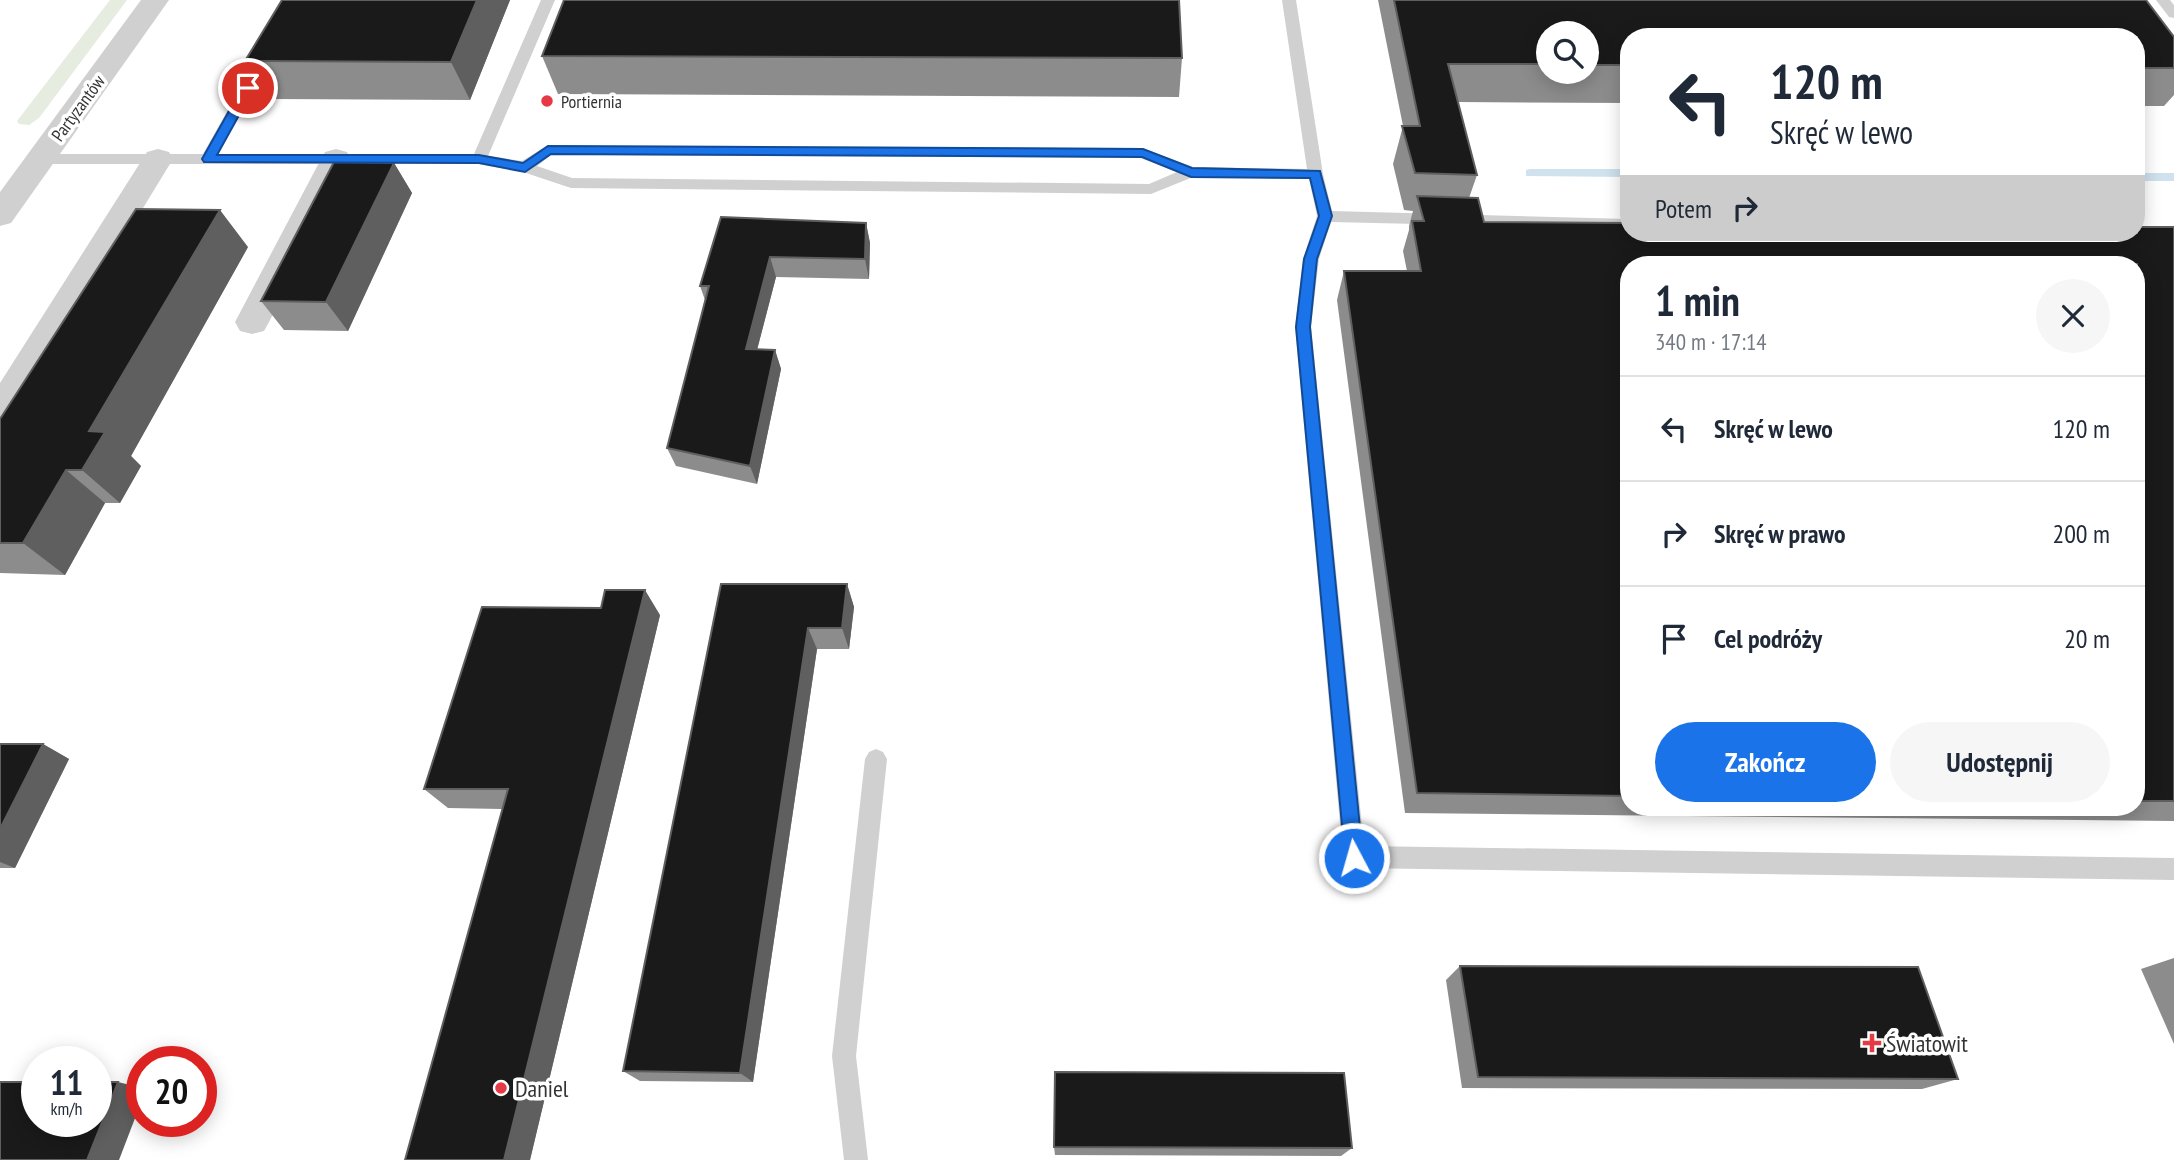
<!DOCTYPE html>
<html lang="pl">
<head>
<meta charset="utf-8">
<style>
	body { margin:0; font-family:"PT Sans Narrow",sans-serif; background:#f6f6f7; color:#1f2937; height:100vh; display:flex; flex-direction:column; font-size:26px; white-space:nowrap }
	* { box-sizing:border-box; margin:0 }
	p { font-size:23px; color:#747a83 }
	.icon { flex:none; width:38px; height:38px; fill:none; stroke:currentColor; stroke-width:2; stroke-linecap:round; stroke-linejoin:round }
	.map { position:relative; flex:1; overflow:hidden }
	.side { position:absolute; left:1620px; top:256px; width:525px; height:560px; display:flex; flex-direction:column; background:#fff; border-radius:28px; box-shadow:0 4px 18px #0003 }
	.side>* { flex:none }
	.guide { position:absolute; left:1620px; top:28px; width:525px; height:214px; border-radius:28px; box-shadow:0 4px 18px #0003; background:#fff; color:#1f2937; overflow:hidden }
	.buttons { position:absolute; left:1536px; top:21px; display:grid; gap:14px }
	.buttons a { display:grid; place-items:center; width:63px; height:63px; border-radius:50%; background:#fff; box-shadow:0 4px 18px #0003; font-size:35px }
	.speed { position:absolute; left:21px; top:1046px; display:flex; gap:14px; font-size:35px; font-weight:700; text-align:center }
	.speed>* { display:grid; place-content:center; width:91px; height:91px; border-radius:50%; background:#fff; box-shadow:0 4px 18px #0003; line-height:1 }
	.speed small { font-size:18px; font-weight:400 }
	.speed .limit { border:10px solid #d22; background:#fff; color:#111 }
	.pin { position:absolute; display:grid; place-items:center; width:60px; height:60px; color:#fff; margin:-30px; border:4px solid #fff; border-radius:50%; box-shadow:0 2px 7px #0007 }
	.me { position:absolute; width:77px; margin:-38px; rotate:354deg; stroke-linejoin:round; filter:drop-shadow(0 0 5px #0008) }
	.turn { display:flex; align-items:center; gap:24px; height:147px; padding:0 35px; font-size:32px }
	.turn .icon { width:91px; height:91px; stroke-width:2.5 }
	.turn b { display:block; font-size:49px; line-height:60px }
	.then { display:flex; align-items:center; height:66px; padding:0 35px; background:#0003; gap:14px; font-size:26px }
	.round { display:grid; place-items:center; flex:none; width:74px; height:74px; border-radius:37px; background:#f6f6f7 }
	.head { display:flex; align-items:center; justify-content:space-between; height:119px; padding:0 35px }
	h1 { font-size:42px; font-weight:700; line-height:52px }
	.primary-button { display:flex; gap:14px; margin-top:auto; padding:14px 35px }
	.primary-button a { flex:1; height:80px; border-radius:42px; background:#1a73e8; color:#fff; font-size:28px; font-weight:700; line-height:80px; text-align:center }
	.primary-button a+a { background:#f6f6f7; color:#1f2937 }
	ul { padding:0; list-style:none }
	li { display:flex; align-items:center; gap:21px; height:105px; padding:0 35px; border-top:2px solid #e0e1e3 }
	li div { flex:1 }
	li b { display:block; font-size:26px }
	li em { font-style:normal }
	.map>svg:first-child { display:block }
	.green { fill:#e6ecdf }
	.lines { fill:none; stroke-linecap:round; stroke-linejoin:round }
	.stream { fill:#cfe2ee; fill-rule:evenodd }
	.service { fill:#d0d0d0; fill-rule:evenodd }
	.minor { fill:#d0d0d0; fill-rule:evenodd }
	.wall { fill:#8c8c8c; fill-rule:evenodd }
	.shaded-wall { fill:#5f5f5f }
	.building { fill:#1a1a1a; stroke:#5f5f5f; stroke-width:2 }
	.route { fill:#1a73e8; stroke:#114b97; stroke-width:2 }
	.poi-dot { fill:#e63946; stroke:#fff; stroke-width:2.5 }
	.labels { text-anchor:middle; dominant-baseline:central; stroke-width:7; stroke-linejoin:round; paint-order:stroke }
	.far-poi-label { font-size:18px; fill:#333; stroke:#fff; text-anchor:start }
	.far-street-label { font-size:18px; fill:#333; stroke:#fff }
	.near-poi-label { font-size:24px; fill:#333; stroke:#fff; text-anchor:start }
</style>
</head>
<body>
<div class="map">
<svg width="2174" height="1160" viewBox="0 0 2174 1160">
	<rect width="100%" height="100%" fill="#fff"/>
	<polygon class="green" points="110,0 127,0 39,118 29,125 19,124 17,121"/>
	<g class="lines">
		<g class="stream">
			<polygon points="1530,169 1629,169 1629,177 1526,176 1526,170"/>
			<rect x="2137" y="173" width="37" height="8"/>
		</g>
		<g class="service">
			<path d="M 541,0 L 555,0 L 488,156 L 522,161 L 548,145 L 1143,148 L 1193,167 L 1307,169 L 1282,0 L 1296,0 L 1323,174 L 1332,211 L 1629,219 L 1629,229 L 1331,222 L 1319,259 L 1311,326 L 1364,846 L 2174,858 L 2174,880 L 1354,868 L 1346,865 L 1343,857 L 1295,326 L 1303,259 L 1317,216 L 1309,179 L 1193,177 L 1151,194 L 571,188 L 523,172 L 479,164 L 41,164 L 33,159 L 41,154 L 203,154 L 260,53 L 267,49 L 274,53 L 218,154 L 474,154 ZM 551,155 L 1141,158 L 1177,172 L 1149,184 L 572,178 L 537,166 Z"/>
			<polygon points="2156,0 2170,0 2174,5 2174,18 2169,17"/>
			<polygon points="876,749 883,752 887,759 856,1056 868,1160 844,1160 832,1056 865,759 869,752"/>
		</g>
		<g class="minor">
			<polygon points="141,0 169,0 11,223 0,226 0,192"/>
			<polygon points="158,149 169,152 173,159 12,422 0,426 0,383 147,152"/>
			<polygon points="336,149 347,152 351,159 269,322 264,331 252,334 240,331 235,322 321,159 325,152"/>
		</g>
	</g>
	<g class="wall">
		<polygon points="510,0 470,100 270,99 245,61"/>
		<path d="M 1378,0 L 2146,0 L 2174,37 L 2174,95 L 2164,106 L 2137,106 L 2137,37 L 1629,37 L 1629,103 L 1458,102 L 1477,175 L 1469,198 L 1484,222 L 2174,227 L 2174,821 L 1405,813 L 1337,300 L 1344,271 L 1407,271 L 1403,251 L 1409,230 L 1409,226 L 1413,211 L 1404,210 L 1393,164 L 1403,126 ZM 1549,33 L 1587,33 L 1587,72 L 1549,72 ZM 1629,264 L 2137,264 L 2137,807 L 1629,807 Z"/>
		<polygon points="542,56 1182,58 1179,97 558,94"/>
		<polygon points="394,163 412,193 348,331 284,330 261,301"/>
		<polygon points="721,217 866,223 870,243 869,279 776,277 757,350 775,350 781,369 757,484 676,466 667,448 705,300 700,286"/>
		<polygon points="248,247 131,456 141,466 120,503 105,503 65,575 0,573 0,419"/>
		<polygon points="721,584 847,584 854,607 849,649 817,649 753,1082 640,1081 623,1071"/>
		<polygon points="660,615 530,1160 405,1160 502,809 448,808 424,789"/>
		<polygon points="43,744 69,759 15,868 0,868 0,745"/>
		<polygon points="2174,958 2174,1044 2141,969"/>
		<polygon points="1460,966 1958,1079 1922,1089 1462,1088 1446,980"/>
		<polygon points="1054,1147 1352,1148 1341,1156 1055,1155"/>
	</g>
	<g class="shaded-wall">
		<polygon points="477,0 510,0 470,100 451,62"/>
		<polygon points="394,163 412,193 348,331 326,302"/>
		<polygon points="220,210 248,247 131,456 141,466 120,503 82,470 89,431"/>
		<polygon points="866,223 870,243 869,279 865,259"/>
		<polygon points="770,257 776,277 752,369 746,349"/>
		<polygon points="775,350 781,369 757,484 750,466"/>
		<polygon points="66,470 105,503 65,575 23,543"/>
		<polygon points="847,584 854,607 849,649 842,628"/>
		<polygon points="645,590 660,615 530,1160 504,1160"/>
		<polygon points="808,628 817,649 753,1082 740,1073"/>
		<polygon points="43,744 69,759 15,868 0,862 0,829"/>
		<polygon points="118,1082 142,1088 142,1100 119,1160 87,1160"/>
	</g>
	<g class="building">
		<polygon points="282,0 477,0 451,62 245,61"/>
		<polygon points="564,0 1179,0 1182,58 542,56"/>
		<polygon points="1394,0 2146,0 2174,37 2174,68 2137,68 2137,37 1629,37 1629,65 1587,65 1587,33 1549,33 1549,64 1448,64 1477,175 1415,173 1402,126 1420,126"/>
		<polygon points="334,162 394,163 326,302 261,301"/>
		<polygon points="1417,196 1478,198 1484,222 1629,223 1629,233 2137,233 2137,227 2174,227 2174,801 2137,801 2137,264 1629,264 1629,796 1417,793 1344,271 1421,271 1412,221 1424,221"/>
		<polygon points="136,209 220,210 89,431 105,432 82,470 66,470 23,543 0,543 0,419"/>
		<polygon points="721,217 866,223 865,259 770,257 746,349 775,350 750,466 667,448 709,286 700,286"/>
		<polygon points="721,584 847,584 842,628 808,628 740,1073 623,1071"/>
		<polygon points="605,590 645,590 504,1160 405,1160 508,789 424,789 482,607 601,608"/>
		<polygon points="0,744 43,744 0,829"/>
		<polygon points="1460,966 1918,967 1958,1079 1478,1077"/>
		<polygon points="1055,1072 1344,1073 1352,1148 1054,1147"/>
		<polygon points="0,1082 37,1082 37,1122 96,1122 96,1082 118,1082 87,1160 0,1160"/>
	</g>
	<polygon class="route" points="248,84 254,88 217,155 479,155 523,163 548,146 1143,149 1192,168 1320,171 1332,216 1317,259 1310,327 1363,858 1361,864 1354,866 1348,864 1345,858 1296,327 1304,259 1319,216 1310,178 1191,177 1142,157 551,154 525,172 479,163 204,162 202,159 242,88"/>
	<g class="poi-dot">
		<circle cx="547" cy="101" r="7"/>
		<path d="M1868.5 1032.5h7v7h7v7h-7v7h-7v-7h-7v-7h7z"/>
		<circle cx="501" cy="1088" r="7"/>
	</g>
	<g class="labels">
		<g class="far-poi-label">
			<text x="561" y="101">Portiernia</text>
		</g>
		<g class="far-street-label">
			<text transform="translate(78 108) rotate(-54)">Partyzantów</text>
		</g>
		<g class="near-poi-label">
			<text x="1886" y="1043">Światowit</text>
			<text x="515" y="1088">Daniel</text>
		</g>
	</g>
</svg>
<div class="buttons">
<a><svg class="icon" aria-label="search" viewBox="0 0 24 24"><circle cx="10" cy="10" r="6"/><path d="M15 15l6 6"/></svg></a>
</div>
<div class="speed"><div>11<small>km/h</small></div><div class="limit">20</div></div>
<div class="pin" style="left:248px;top:88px;background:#d93025"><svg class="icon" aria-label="arrive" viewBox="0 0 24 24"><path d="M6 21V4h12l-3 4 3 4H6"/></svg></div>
<svg class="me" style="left:1354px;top:858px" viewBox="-20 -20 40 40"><circle r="17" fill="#1a73e8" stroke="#fff" stroke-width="3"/><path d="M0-11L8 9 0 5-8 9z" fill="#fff"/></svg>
<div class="guide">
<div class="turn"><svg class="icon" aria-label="left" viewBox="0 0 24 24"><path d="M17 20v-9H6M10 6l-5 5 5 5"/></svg><div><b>120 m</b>Skręć w lewo</div></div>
<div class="then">Potem<svg class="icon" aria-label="right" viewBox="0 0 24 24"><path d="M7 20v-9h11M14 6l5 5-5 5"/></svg></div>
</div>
<section class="side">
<div class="head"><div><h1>1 min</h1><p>340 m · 17:14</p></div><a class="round"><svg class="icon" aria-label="close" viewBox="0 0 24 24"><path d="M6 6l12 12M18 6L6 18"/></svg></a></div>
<ul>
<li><svg class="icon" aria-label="left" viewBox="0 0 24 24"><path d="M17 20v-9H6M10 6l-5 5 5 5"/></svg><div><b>Skręć w lewo</b></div><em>120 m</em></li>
<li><svg class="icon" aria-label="right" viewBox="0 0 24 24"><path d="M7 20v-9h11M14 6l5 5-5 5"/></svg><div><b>Skręć w prawo</b></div><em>200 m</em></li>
<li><svg class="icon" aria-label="arrive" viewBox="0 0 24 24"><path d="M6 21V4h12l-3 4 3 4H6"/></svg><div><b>Cel podróży</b></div><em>20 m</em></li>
</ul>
<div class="primary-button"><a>Zakończ</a><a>Udostępnij</a></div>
</section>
</div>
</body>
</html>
